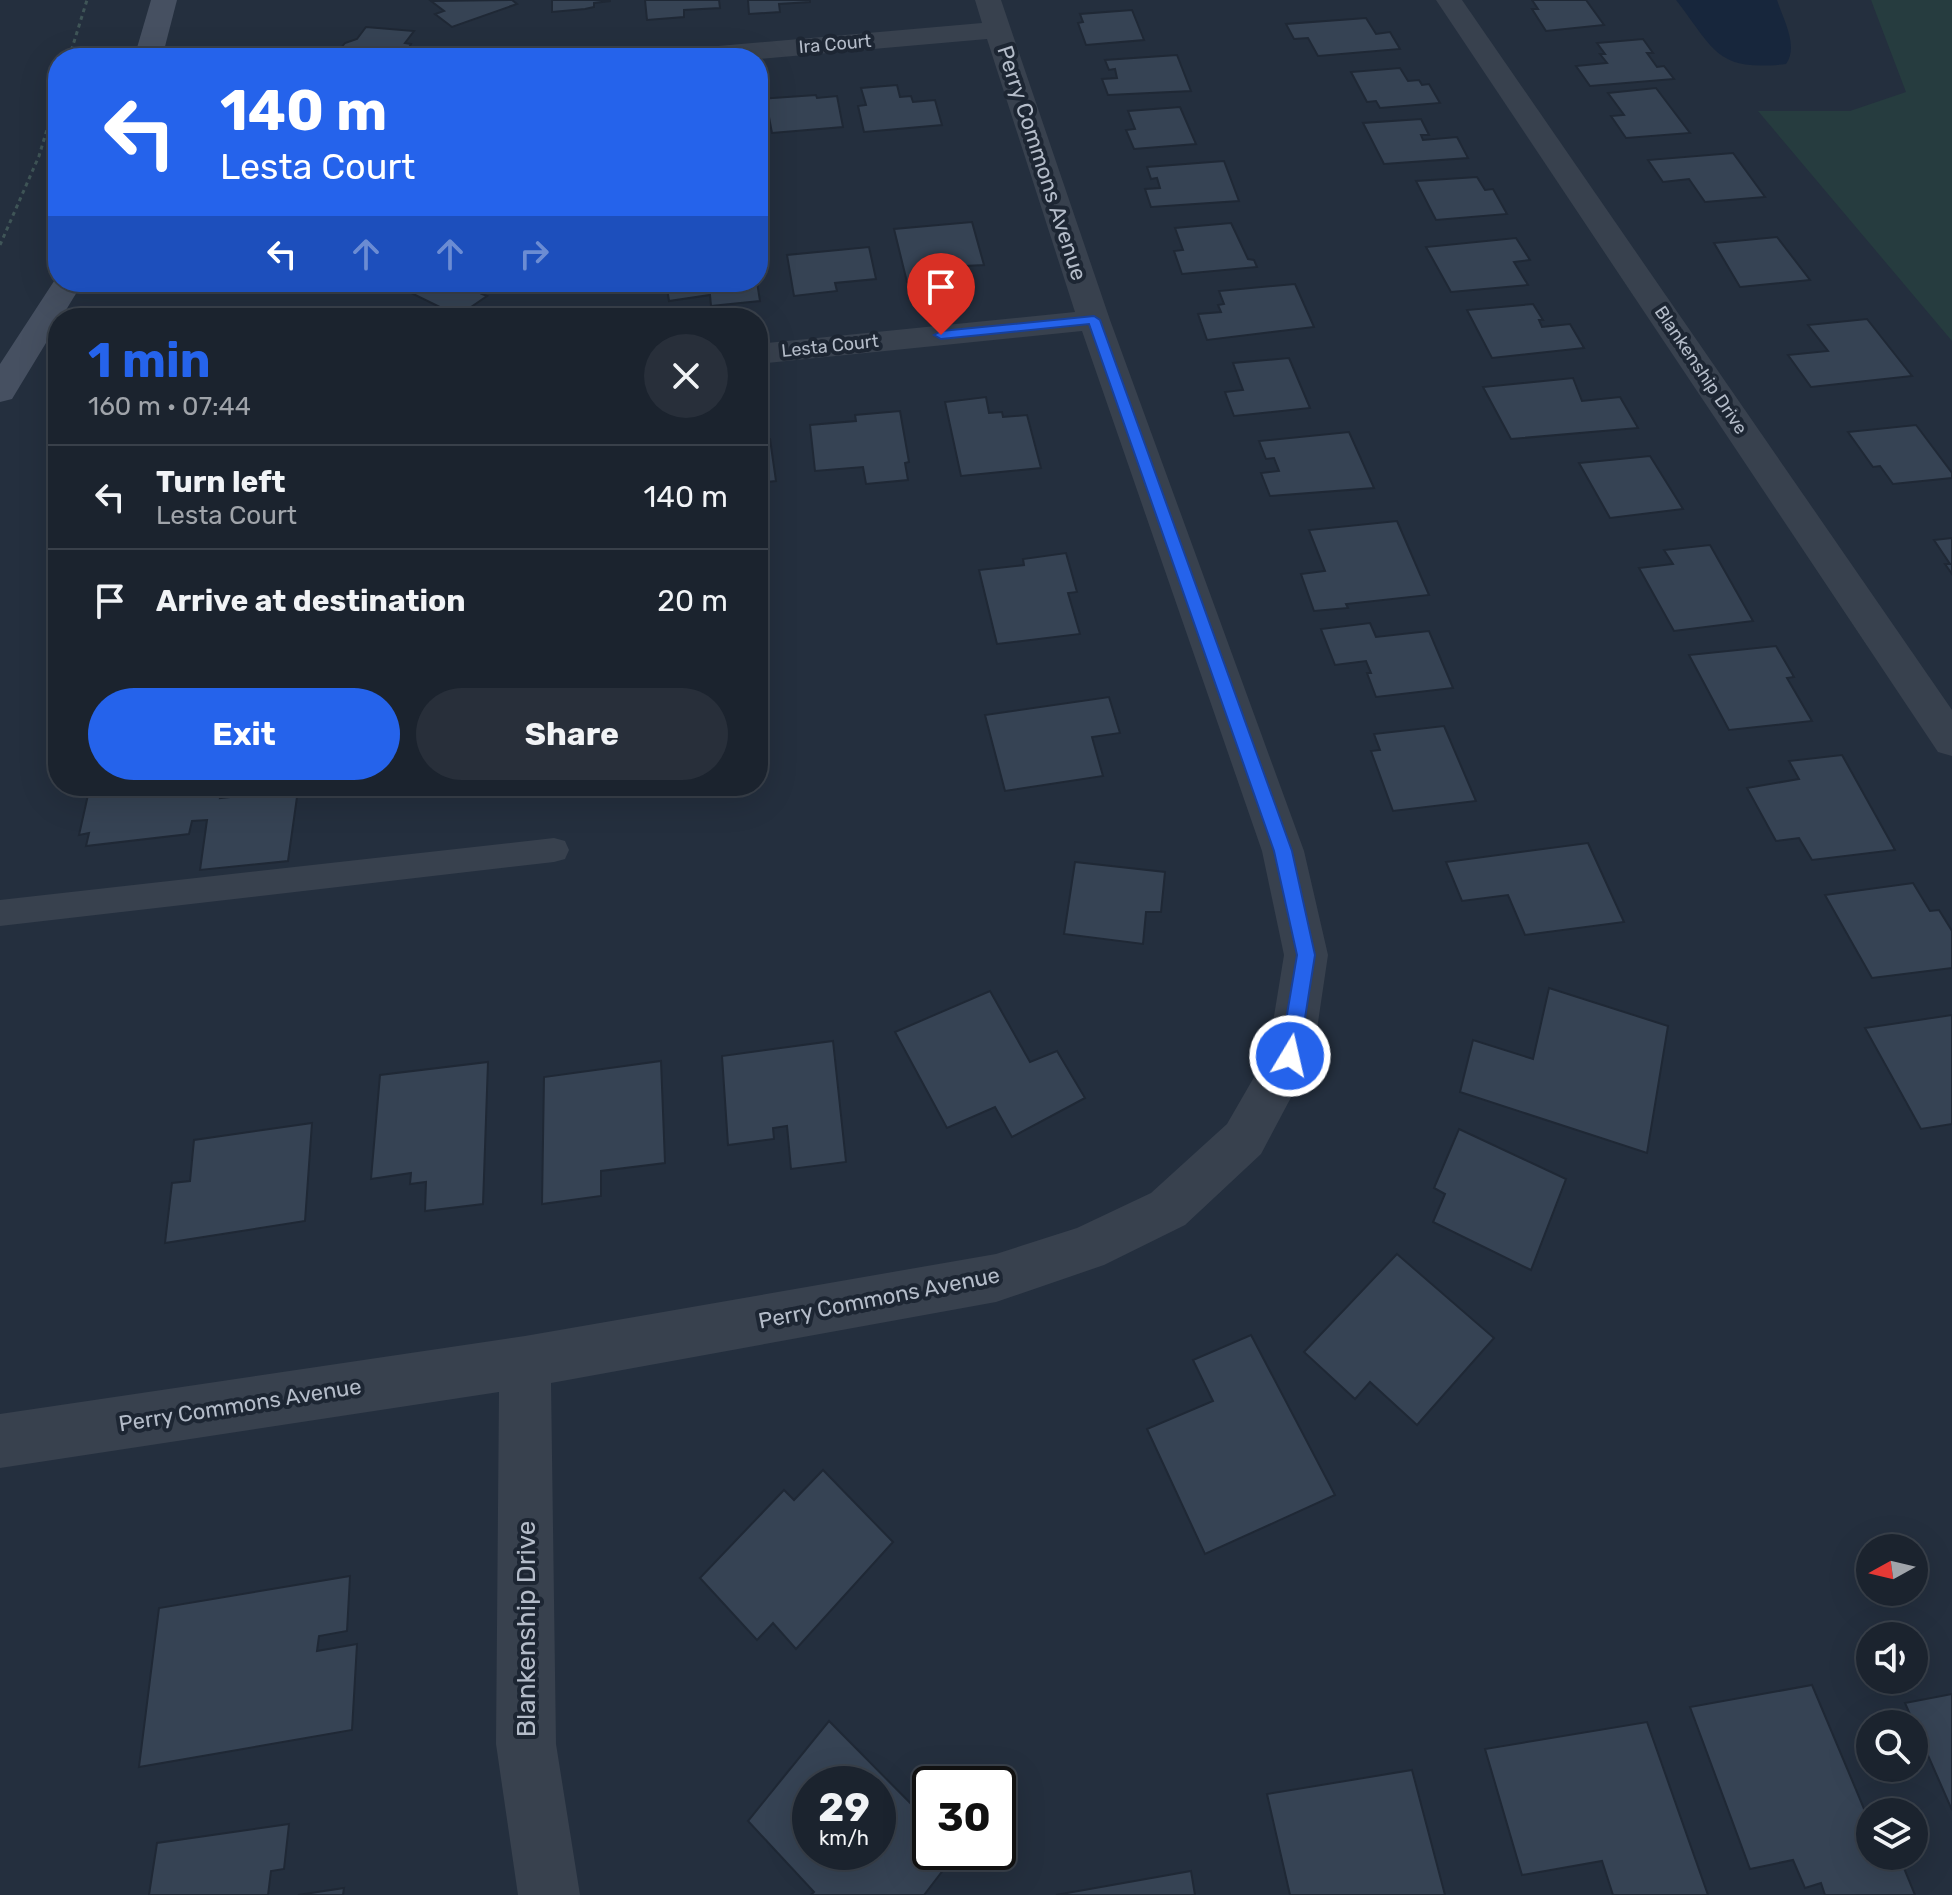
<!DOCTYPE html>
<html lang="en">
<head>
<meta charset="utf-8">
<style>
	body { margin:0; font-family:Rubik,sans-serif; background:#282f3a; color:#f1f3f6; height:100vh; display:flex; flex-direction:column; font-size:30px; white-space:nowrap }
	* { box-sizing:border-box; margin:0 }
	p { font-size:26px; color:#a0a4aa }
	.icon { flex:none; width:44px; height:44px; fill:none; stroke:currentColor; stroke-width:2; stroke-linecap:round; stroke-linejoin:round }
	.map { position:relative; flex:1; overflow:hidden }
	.details { position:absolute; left:48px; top:308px; width:720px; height:488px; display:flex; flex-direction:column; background:#1b232e; border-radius:32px; box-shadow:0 8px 32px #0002,0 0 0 2px #39404a }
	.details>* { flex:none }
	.guide { position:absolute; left:48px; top:48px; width:720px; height:244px; border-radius:32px; box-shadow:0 8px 32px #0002,0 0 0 2px #39404a; background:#2563eb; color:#fff; overflow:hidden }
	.needle { width:52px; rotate:262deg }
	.fabs { position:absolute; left:1856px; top:1534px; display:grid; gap:16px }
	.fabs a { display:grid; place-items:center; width:72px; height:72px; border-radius:50%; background:#1b232e; box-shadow:0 8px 32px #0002,0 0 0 2px #39404a; font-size:40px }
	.speed { position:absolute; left:792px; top:1766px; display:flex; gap:16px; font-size:40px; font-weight:700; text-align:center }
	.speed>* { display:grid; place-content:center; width:104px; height:104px; border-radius:50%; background:#1b232e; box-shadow:0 8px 32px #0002,0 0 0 2px #39404a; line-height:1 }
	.speed small { font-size:20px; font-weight:400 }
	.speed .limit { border:4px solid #111; border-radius:12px; background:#fff; color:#111 }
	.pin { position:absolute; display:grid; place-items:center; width:68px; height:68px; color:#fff; margin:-82px -34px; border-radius:50% 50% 50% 0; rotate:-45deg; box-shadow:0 0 8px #0007 }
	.pin .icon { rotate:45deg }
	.me { position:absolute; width:88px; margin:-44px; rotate:9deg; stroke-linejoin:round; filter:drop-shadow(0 0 6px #0008) }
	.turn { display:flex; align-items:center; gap:28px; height:168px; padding:0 40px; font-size:36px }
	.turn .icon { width:104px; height:104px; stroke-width:2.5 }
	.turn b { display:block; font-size:56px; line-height:68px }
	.lanes { display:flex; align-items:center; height:76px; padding:0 40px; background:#0003; justify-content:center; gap:40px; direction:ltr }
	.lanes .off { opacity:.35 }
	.round { display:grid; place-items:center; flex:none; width:84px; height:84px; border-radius:42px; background:#282f3a }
	.overview { display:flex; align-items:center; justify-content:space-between; height:136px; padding:0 40px }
	h1 { font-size:48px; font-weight:700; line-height:60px; color:#2563eb }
	.primary-button { display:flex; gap:16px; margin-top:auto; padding:16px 40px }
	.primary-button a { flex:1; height:92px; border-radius:48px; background:#2563eb; color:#fff; font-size:32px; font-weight:700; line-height:92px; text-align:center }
	.primary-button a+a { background:#282f3a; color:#f1f3f6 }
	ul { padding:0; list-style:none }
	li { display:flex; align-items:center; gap:24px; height:104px; padding:0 40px; border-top:2px solid #39404a }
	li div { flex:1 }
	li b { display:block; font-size:30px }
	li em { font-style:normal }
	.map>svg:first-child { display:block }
	.green { fill:#263c3f }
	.water { fill:#17263c }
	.building { fill:#364354; stroke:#1f2835; stroke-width:2; fill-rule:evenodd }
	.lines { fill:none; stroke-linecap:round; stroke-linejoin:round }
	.path { stroke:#3f5557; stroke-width:3; stroke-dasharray:4 4; stroke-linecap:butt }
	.service { fill:#38414e; fill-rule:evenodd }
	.minor { fill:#38414e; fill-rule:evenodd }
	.secondary { fill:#465061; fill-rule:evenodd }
	.route { fill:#2563eb; stroke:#184099; stroke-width:2 }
	.labels { text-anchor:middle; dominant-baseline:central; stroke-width:8; stroke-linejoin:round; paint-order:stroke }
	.far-street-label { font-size:18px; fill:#b4bcc9; stroke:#1d2633 }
	.street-label { font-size:22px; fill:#b4bcc9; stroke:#1d2633 }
	.near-street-label { font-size:26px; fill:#b4bcc9; stroke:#1d2633 }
</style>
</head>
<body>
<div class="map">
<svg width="1952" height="1895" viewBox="0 0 1952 1895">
	<rect width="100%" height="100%" fill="#242f3e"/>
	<polygon class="green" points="1871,0 1952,0 1952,341 1758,111 1850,111 1906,92"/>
	<path class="water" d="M 1676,0 L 1777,0 C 1783,19 1799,46 1786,64 C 1716,72 1715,50 1676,0 Z"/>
	<g class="building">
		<polygon points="512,0 517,4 452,27 435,14 444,11 431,1"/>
		<polygon points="552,0 610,0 610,1 594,3 594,7 585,9 552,12"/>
		<polygon points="645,0 719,0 720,8 684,10 684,17 647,20"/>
		<polygon points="748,0 810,0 810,2 779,4 780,12 749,14"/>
		<polygon points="1532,0 1586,0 1604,25 1546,31 1532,9 1538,9"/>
		<polygon points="1132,10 1144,40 1086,45 1078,23 1083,22 1080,14"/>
		<polygon points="1366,18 1376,34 1390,32 1400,49 1318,56 1308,38 1294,39 1286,24"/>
		<polygon points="366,27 414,31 405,43 411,44 407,51 428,52 424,58 333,58 345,43 357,39"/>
		<polygon points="1643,39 1653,53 1647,53 1657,67 1664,66 1674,79 1590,86 1576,66 1607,63 1600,54 1605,54 1597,43"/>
		<polygon points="1177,55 1191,91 1108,95 1102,79 1117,78 1115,69 1109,70 1105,60"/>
		<polygon points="1400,68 1408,81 1419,80 1422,85 1429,84 1440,103 1380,108 1376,101 1367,102 1351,72"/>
		<polygon points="897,85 900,97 911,96 913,102 935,100 942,125 864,132 858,106 866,105 861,88"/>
		<polygon points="1656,88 1690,133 1626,138 1611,116 1624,115 1608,93"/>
		<polygon points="816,95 817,98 837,96 843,127 772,133 769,117 759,118 758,99"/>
		<polygon points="1180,107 1196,144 1134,149 1126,130 1135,129 1128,111"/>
		<polygon points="1421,119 1429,135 1421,135 1423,140 1457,137 1468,158 1384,164 1363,123"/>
		<polygon points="1733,153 1765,197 1705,202 1689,179 1663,182 1648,160"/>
		<polygon points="1224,161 1239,201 1151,207 1145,189 1160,188 1157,178 1151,179 1147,167"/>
		<polygon points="1477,177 1485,190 1493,189 1507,214 1436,220 1416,181"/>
		<polygon points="972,222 984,265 946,267 949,278 907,282 894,229"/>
		<polygon points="1231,223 1248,259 1254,260 1257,267 1182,274 1174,251 1183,250 1175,228"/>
		<polygon points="1777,237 1810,280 1740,287 1714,243"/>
		<polygon points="1516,238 1530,260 1514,262 1528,285 1451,292 1426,247"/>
		<polygon points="869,247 876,279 835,283 837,291 794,296 787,255"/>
		<polygon points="414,282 499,282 482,294 487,296 458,316 403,289"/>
		<polygon points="555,282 623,282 555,291"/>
		<polygon points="666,282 757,282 760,301 711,306 710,295 669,301"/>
		<polygon points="1295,284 1314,327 1207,340 1198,314 1221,312 1218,305 1224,304 1219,291"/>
		<polygon points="1533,304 1543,320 1539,320 1542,327 1570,324 1584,348 1492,358 1467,310"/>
		<polygon points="1867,319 1912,376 1811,387 1788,355 1828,351 1808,325"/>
		<polygon points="1289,358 1310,408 1234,416 1225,392 1243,390 1233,363"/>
		<polygon points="1573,378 1582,401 1620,397 1638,428 1511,439 1483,387"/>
		<polygon points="986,397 989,413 1002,412 1003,417 1027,415 1041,468 961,476 945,402"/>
		<polygon points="900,411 909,462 905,463 908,480 866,484 863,467 815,471 810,425 856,421 855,415"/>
		<polygon points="1916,425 1952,473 1952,478 1893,484 1880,466 1873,467 1848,432"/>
		<polygon points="1349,432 1374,488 1270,496 1261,473 1279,471 1274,458 1266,459 1259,441"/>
		<polygon points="770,439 776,481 758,483 758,440"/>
		<polygon points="1650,456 1683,509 1610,518 1579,463"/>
		<polygon points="1397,521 1429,595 1346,604 1348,608 1314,611 1301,574 1325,571 1309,530"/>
		<polygon points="1952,538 1952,574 1945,564 1950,564 1934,540"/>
		<polygon points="1710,545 1753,621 1674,631 1639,568 1673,564 1664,550"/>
		<polygon points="1066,553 1077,592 1068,593 1080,634 997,644 979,570 1024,565 1023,559"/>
		<polygon points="1370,623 1376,637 1429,631 1453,688 1376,697 1367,673 1371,673 1366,661 1335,665 1321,629"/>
		<polygon points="1776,646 1794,677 1787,678 1812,721 1729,730 1689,655"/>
		<polygon points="1109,697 1120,733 1092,737 1103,776 1005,791 985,715"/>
		<polygon points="1444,726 1476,801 1393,811 1371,751 1380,750 1374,734"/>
		<polygon points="1842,755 1895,850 1812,860 1799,838 1776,841 1747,788 1799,779 1789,761"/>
		<polygon points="90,786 222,786 220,798 298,790 288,861 200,870 207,820 192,821 189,834 86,846 89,833 79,835"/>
		<polygon points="1588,843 1624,922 1525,935 1508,895 1462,901 1446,862"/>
		<polygon points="1075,862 1165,872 1161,912 1146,912 1143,944 1064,934"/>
		<polygon points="1913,883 1930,911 1939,910 1952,931 1952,968 1872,978 1825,895"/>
		<polygon points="1549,988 1668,1026 1647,1153 1460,1092 1473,1040 1533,1059"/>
		<polygon points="990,991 1030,1062 1057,1051 1085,1098 1012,1137 995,1107 947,1128 895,1032"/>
		<polygon points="1952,1015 1952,1124 1921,1129 1865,1028"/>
		<polygon points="833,1041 846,1162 791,1169 787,1126 773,1128 774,1139 728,1145 722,1056"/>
		<polygon points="661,1061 665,1163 601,1171 601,1196 542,1204 544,1077"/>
		<polygon points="488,1062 483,1204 425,1211 426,1182 410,1184 411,1173 371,1179 380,1075"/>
		<polygon points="312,1123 305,1221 165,1243 172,1183 190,1181 194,1140"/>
		<polygon points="1459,1129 1566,1179 1531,1270 1433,1222 1445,1194 1434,1188"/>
		<polygon points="1397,1254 1494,1338 1417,1425 1370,1382 1355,1399 1304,1352"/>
		<polygon points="1251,1335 1335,1495 1205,1554 1147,1429 1213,1401 1193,1360"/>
		<polygon points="823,1470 893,1542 796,1649 773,1623 757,1640 700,1578 784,1490 794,1500"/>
		<polygon points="350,1576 347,1631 319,1636 317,1651 357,1644 352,1730 139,1767 159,1608"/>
		<polygon points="1812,1685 1870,1823 1870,1856 1899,1856 1915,1895 1825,1895 1821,1883 1805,1888 1793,1860 1750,1869 1690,1707"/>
		<polygon points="1952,1694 1952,1810 1905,1703"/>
		<path d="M 829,1721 L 930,1823 L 930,1852 L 957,1852 L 924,1895 L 811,1895 L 814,1892 L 748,1821 ZM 810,1784 L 878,1784 L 878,1852 L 810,1852 Z"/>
		<polygon points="1647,1722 1708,1895 1613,1895 1602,1861 1522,1875 1485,1749"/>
		<polygon points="1412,1770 1445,1895 1290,1895 1267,1794"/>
		<polygon points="289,1824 284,1869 271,1871 268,1895 149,1895 157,1843"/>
		<polygon points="1191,1871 1195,1895 1056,1895"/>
		<polygon points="344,1888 343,1895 298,1895"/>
	</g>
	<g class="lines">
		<g class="path">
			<polyline points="69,58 87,0"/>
			<polyline points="0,245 39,156 58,93"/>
		</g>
		<polygon class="service" points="554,838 565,841 569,850 565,859 554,862 0,926 0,900"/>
		<g class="minor">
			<polygon points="975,0 1001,0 1110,320 1304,851 1328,955 1313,1056 1261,1154 1185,1225 1104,1265 996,1302 551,1383 556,1744 580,1895 518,1895 496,1744 499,1392 0,1468 0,1414 525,1336 996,1254 1077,1228 1151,1193 1227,1124 1268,1053 1284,955 1262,851 1082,331 758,364 758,344 1075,312 987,39 758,59 658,58 662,52 672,50 982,23"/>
			<polygon points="1436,0 1462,0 1952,710 1952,756 1938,752"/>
		</g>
		<g class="secondary">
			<polygon points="151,0 177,0 162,58 134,58"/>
			<polygon points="58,275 58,282 83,282 12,399 0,402 0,364"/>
		</g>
	</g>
	<polygon class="route" points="1094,316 1100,320 1292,851 1315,955 1299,1056 1296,1062 1290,1065 1283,1062 1280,1056 1297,955 1274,851 1089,324 941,339 934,335 941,331"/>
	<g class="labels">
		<g class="far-street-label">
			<text transform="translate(835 44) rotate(-5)">Ira Court</text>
			<text transform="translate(830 346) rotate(-6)">Lesta Court</text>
			<text transform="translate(1701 370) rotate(56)">Blankenship Drive</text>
		</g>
		<g class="street-label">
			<text transform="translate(1042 163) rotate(72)">Perry Commons Avenue</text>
			<text transform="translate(879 1298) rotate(-11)">Perry Commons Avenue</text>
			<text transform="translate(240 1405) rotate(-9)">Perry Commons Avenue</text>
		</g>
		<g class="near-street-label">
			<text transform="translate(526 1629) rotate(-90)">Blankenship Drive</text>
		</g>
	</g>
</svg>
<div class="fabs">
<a><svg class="needle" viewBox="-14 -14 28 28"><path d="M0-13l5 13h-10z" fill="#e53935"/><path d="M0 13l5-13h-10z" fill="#a0a4aa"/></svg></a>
<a><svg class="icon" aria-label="sound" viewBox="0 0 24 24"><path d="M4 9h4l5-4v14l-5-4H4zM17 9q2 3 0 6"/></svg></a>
<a><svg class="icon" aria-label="search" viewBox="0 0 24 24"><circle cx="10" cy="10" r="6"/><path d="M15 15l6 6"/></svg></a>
<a><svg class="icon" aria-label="layers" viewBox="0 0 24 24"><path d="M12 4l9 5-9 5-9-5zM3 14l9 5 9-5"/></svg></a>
</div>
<div class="speed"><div>29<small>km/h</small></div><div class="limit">30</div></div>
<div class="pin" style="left:941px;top:335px;background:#d93025"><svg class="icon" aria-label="arrive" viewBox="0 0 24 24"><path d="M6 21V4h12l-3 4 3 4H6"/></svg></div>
<svg class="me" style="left:1290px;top:1056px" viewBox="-20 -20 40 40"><circle r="17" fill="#2563eb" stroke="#fff" stroke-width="3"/><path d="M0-11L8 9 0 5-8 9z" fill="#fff"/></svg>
<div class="guide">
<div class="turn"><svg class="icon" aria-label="left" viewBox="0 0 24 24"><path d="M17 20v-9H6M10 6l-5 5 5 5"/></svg><div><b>140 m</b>Lesta Court</div></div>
<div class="lanes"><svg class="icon" aria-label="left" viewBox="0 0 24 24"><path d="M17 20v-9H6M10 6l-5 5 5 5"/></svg><svg class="icon off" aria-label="ahead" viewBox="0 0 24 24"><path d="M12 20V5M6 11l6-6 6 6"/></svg><svg class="icon off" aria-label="ahead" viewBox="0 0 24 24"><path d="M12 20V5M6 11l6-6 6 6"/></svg><svg class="icon off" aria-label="right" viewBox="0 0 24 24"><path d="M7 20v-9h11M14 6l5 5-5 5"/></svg></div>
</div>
<section class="details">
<div class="overview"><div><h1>1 min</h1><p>160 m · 07:44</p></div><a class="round"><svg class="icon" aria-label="close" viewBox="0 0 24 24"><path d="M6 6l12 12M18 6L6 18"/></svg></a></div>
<ul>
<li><svg class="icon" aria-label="left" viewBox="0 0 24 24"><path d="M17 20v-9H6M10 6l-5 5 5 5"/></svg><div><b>Turn left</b><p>Lesta Court</p></div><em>140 m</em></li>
<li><svg class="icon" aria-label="arrive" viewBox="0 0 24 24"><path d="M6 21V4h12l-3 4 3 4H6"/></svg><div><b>Arrive at destination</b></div><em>20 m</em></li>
</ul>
<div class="primary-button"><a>Exit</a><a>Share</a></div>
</section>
</div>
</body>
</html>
